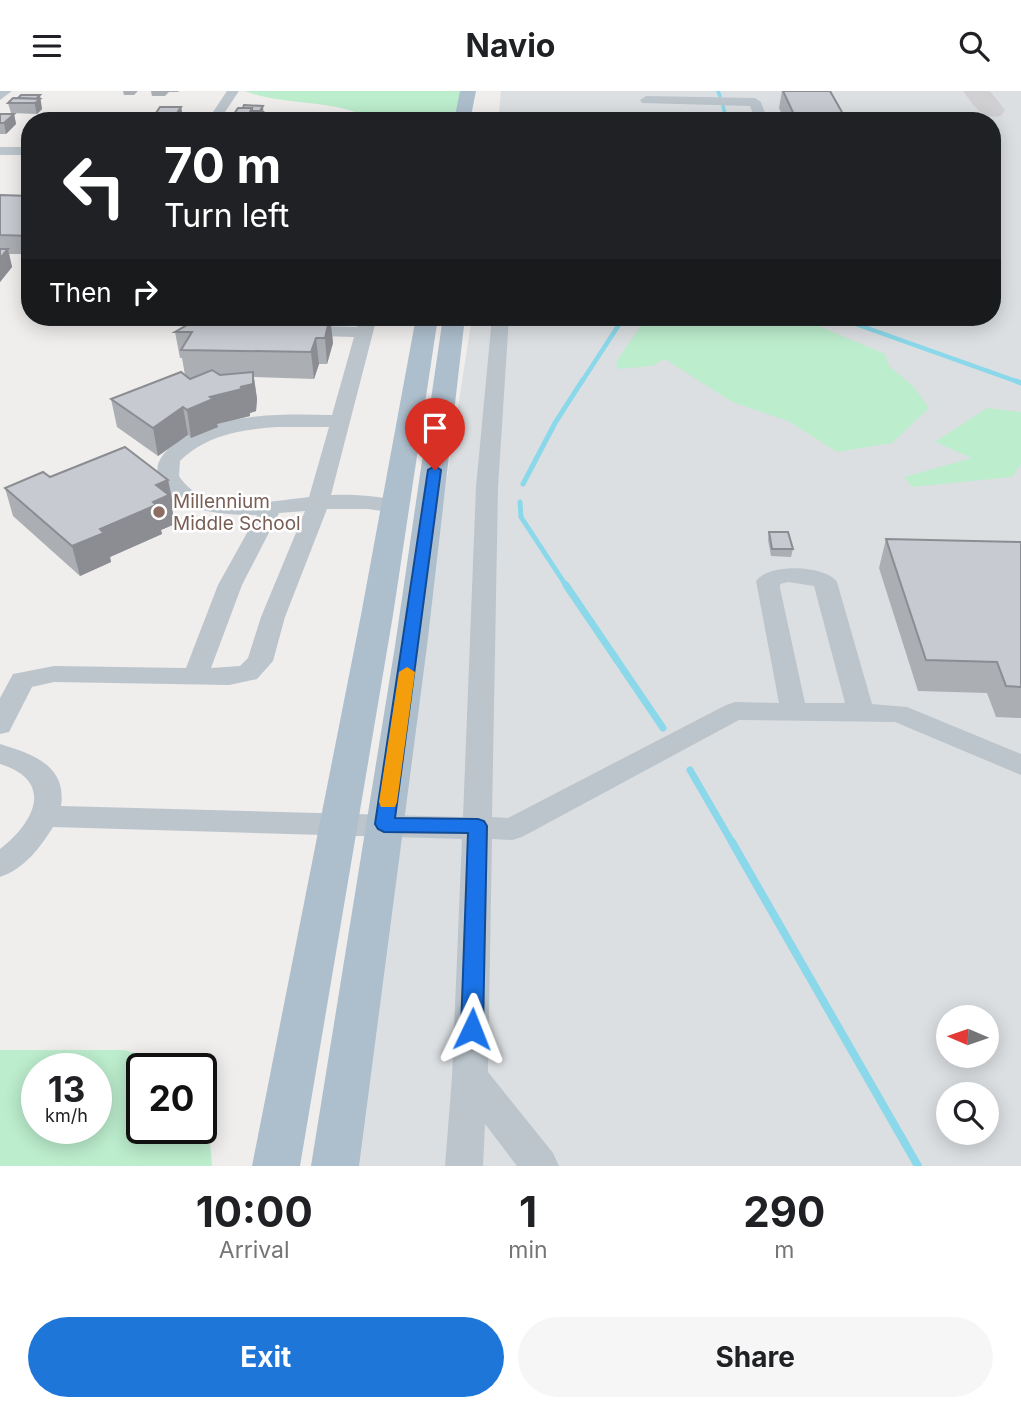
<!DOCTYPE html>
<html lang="en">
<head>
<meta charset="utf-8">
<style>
	body { margin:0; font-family:Inter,sans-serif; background:#f6f6f6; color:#202124; height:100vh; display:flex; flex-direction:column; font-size:26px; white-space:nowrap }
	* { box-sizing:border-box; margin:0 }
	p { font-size:23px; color:#757577 }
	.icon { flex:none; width:38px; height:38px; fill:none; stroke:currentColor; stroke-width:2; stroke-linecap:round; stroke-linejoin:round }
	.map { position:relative; height:1075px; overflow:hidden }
	.details { display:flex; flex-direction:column; background:#fff; flex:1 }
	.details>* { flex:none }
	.hud { position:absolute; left:21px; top:21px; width:980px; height:214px; border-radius:28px; box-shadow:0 4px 18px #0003; background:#202124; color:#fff; overflow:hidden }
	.needle { width:46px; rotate:272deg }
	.buttons { position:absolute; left:936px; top:914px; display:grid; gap:14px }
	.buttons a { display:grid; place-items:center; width:63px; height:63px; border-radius:50%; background:#fff; box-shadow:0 4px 18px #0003; font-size:35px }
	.speed { position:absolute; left:21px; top:962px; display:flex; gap:14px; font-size:35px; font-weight:700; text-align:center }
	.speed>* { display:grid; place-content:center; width:91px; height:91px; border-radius:50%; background:#fff; box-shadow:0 4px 18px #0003; line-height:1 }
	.speed small { font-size:18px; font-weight:400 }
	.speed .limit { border:4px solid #111; border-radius:10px; background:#fff; color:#111 }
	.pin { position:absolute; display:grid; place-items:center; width:60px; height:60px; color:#fff; margin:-72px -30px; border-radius:50% 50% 50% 0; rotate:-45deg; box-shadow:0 0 7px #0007 }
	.pin .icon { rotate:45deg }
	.me { position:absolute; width:77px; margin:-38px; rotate:2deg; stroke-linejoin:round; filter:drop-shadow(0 0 5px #0008) }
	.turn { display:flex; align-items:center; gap:24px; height:147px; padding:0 28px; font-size:32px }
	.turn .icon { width:91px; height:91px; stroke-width:2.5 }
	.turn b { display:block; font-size:49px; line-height:60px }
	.then { display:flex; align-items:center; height:66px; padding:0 28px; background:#0003; gap:14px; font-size:26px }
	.eta { display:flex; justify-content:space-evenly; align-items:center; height:119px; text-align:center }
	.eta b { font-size:42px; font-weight:700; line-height:49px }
	.primary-button { display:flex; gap:14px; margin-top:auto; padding:14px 28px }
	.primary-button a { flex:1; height:80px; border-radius:42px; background:#1e76d9; color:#fff; font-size:28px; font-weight:700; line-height:80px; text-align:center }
	.primary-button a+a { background:#f6f6f6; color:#202124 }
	header { display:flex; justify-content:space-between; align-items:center; height:91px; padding:0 28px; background:#fff; font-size:32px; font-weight:700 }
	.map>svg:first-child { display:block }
	.airport { fill:#dcdfe2; fill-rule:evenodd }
	.green { fill:#bcedcd; fill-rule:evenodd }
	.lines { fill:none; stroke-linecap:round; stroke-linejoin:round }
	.stream-far4 { stroke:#8ad8e9; stroke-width:3.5 }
	.stream-far3 { stroke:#8ad8e9; stroke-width:4.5 }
	.stream-far2 { stroke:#8ad8e9; stroke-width:5 }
	.stream-far1 { stroke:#8ad8e9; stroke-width:7 }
	.stream { stroke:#8ad8e9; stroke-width:8 }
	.taxiway { fill:#d0d0d2; fill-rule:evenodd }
	.minor { fill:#bcc5cc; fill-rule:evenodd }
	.major { fill:#adbecc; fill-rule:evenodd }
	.wall { fill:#abaeb3 }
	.shaded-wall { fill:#8b8d92 }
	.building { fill:#c7cad0; stroke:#8b8d92; stroke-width:2 }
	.route { fill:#1a73e8; stroke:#114b97; stroke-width:2 }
	.slow { fill:#f59e0b }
	.education-dot { fill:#8d6e63; stroke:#fff; stroke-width:2.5 }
	.labels { text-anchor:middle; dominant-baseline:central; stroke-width:5; stroke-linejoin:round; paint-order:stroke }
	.education-label { font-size:19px; fill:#785e54; stroke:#fff; text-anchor:start }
</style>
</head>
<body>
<header><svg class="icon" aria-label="menu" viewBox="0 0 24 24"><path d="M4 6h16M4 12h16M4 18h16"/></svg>Navio<svg class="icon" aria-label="search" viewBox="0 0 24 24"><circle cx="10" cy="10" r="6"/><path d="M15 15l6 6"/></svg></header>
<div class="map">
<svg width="1021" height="1075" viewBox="0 0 1021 1075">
	<rect width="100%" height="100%" fill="#f0eded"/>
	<path class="airport" d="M 501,0 L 1021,0 L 1021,1075 L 345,1075 L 391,748 L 472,226 L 992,226 L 992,30 L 498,30 ZM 948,926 L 987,926 L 987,964 L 948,964 ZM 948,1003 L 987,1003 L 987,1041 L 948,1041 Z"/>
	<g class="green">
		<path d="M 245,0 L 463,0 L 458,25 L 427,30 L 361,30 L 358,22 C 321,9 281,14 245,0 Z"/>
		<polygon points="647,226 797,226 885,263 889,275 913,295 929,317 892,352 837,361 788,330 732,311 665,268 652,275 618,278 616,271"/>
		<polygon points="987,317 1021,321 1021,373 1012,386 912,396 904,386 972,367 935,351"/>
		<path d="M 0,959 L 124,959 L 192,978 L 142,978 L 142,1038 L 201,1038 L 201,981 L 204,981 L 212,1075 L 0,1075 ZM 37,978 L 96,978 L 96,1038 L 37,1038 Z"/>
	</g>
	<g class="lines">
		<g class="stream-far4">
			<polyline points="718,0 720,5"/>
			<polyline points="723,15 727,30"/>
		</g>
		<g class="stream-far3">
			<polyline points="836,226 1021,292"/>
			<polyline points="581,292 624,226"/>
		</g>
		<g class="stream-far2">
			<polyline points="1016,290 1021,292"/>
			<polyline points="523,393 555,332 582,290"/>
			<polyline points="520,411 521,426 567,496"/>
		</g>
		<g class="stream-far1">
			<polyline points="566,494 663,637"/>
			<polyline points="690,679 733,753"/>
		</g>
		<polyline class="stream" points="732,751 918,1075"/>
		<path class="taxiway" d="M 963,0 L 990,0 L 1005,19 L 1001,25 C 982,29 974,15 963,0 Z"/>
		<g class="minor">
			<polygon points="0,0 12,0 0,9"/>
			<polygon points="227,0 239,0 219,30 207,30"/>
			<polygon points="646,5 755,7 761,11 768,30 756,30 750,15 642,12 640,9"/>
			<rect x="0" y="56" width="30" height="8"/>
			<path d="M 360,226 L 377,226 L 331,404 C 356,403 379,405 404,411 L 407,416 L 404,421 L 396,422 L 368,418 L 327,418 L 285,526 L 273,570 L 257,588 L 229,594 L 54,591 L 32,596 L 9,641 L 0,643 L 0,607 L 13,583 L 54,575 L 186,577 L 218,494 L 257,424 C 224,424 169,422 158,383 C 155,373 163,362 171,356 C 216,321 278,323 332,324 L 354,246 L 322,245 L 313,240 L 322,235 L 357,236 ZM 278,336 L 329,336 L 309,406 C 271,410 204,425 179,385 L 180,370 C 206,344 243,338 278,336 ZM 305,420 L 261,526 L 248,567 L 240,575 L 211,577 L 242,494 L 279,422 Z"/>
			<path d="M 492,226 L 509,226 L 498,396 L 492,726 L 508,727 L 726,614 L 735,611 L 779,612 L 756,490 C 769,472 825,474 837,491 L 872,613 L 907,616 L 1021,663 L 1021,684 L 895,631 L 739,629 L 522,746 L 512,749 L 492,748 L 488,981 L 553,1062 L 559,1075 L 517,1075 L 485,1033 L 483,1075 L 445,1075 L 452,986 L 462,748 L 53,736 C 40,757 24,778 0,786 L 0,758 C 35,731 55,690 0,673 L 0,653 C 32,663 67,674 61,715 L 463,726 L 476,396 ZM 788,491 L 814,495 L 845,612 L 805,612 L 780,497 L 780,493 Z"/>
		</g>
		<g class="major">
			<polygon points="460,0 476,0 470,30 454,30"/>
			<polygon points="416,226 438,226 393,524 300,1075 252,1075 361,524"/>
			<polygon points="443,226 465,226 427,555 359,1075 311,1075 395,555"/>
		</g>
	</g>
	<g class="wall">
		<polygon points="123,0 138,0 134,4 124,4"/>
		<polygon points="151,0 179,0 178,1 169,1 165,5 152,5"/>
		<polygon points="782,0 830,0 847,30 785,30 779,17"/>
		<polygon points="40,10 42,18 37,23 11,22 8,12"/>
		<polygon points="181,16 183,27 181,30 157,30 156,22"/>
		<polygon points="264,20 264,30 232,30 232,26"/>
		<polygon points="0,23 14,23 16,33 6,43 0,43"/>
		<polygon points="0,105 30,105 30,163 9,163 12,176 0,191"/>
		<polygon points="330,226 333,252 327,273 319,273 314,288 254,286 257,308 256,320 250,322 250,325 217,333 218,336 191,347 188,344 158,365 117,336 111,308 185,284 182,267 180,267 175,241"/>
		<polygon points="50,386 168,389 174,417 172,418 175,433 161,439 162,443 110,466 111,471 80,485 13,425 5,397"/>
		<polygon points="769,441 793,458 791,466 771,465 768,449"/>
		<polygon points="886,448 1021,451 1021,627 996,626 987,602 918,600 879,477"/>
	</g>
	<g class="shaded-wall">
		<polygon points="40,4 42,18 37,23 34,10"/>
		<polygon points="263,15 264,30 260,30 260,20"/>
		<polygon points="181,16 183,27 181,30 178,30 177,22"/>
		<polygon points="14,23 16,33 6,43 4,32"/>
		<polygon points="8,158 12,176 0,191 0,167"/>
		<polygon points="330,226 333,252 327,273 325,247"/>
		<polygon points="316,247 319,273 314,288 311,261"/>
		<polygon points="253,281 257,308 256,320 250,322 250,325 217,333 218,336 191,347 187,319 210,306 240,296"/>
		<polygon points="183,316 188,344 158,365 153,337"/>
		<polygon points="168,389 174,417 172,418 175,433 161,439 162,443 110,466 111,471 80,485 72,455 100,438 153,411 156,394"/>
	</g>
	<g class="building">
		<polygon points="783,0 830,0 847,30 797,30"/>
		<polygon points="21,4 40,4 36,8 18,7"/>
		<polygon points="13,7 40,8 35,12 8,12"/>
		<polygon points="244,14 263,15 260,20 252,20 252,17 243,17"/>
		<polygon points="160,16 181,16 177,22 156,22"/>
		<polygon points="238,17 252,17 250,21 263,21 260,26 232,26"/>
		<polygon points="0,23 14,23 4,32 0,32"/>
		<polygon points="306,26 328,26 326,30 304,30"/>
		<polygon points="99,28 115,28 114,30 97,30"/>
		<polygon points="0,104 30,105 30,145 0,144"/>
		<polygon points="0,158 8,158 0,167"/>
		<polygon points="201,226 330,226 325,247 316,247 311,261 181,259 192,241 175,241"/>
		<polygon points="212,279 220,284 253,281 253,293 240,296 246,297 210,306 213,308 187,319 183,316 153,337 111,308 181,281 190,288"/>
		<polygon points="125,356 168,389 156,394 169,404 153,411 156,414 100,438 104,442 72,455 5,397 43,381 50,386"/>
		<polygon points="769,441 788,441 793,458 772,458"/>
		<polygon points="886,448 1021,451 1021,596 1006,595 997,571 926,569"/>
	</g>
	<polygon class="route" points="435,375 441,379 395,727 478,728 484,730 487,735 483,938 480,945 472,948 464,945 461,938 468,742 384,741 378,738 375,733 428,379"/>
	<polygon class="slow" points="407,576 415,581 397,711 395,716 381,716 379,711 399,581"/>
	<circle class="education-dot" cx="159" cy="421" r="7"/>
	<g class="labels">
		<g class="education-label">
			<text x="173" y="410">Millennium<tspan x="173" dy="22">Middle School</tspan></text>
		</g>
	</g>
</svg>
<div class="buttons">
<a><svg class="needle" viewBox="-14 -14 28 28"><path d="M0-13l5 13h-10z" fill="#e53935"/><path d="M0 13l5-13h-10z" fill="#757577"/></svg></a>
<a><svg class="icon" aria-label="search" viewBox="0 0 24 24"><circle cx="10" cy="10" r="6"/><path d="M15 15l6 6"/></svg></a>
</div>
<div class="speed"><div>13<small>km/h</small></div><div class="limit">20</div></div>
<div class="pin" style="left:435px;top:379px;background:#d93025"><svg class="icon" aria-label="arrive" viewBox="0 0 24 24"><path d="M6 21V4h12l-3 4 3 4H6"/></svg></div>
<svg class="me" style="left:472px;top:938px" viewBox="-20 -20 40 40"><path d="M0-17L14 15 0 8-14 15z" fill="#1a73e8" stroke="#fff" stroke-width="4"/></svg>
<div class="hud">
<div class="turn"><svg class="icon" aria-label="left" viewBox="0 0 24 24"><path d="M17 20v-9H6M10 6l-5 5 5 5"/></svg><div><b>70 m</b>Turn left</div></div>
<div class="then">Then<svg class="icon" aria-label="right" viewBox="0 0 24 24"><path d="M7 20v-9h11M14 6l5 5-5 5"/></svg></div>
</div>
</div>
<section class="details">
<div class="eta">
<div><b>10:00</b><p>Arrival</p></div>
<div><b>1</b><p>min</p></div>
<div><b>290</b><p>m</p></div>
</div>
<div class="primary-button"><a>Exit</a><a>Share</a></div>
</section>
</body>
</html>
